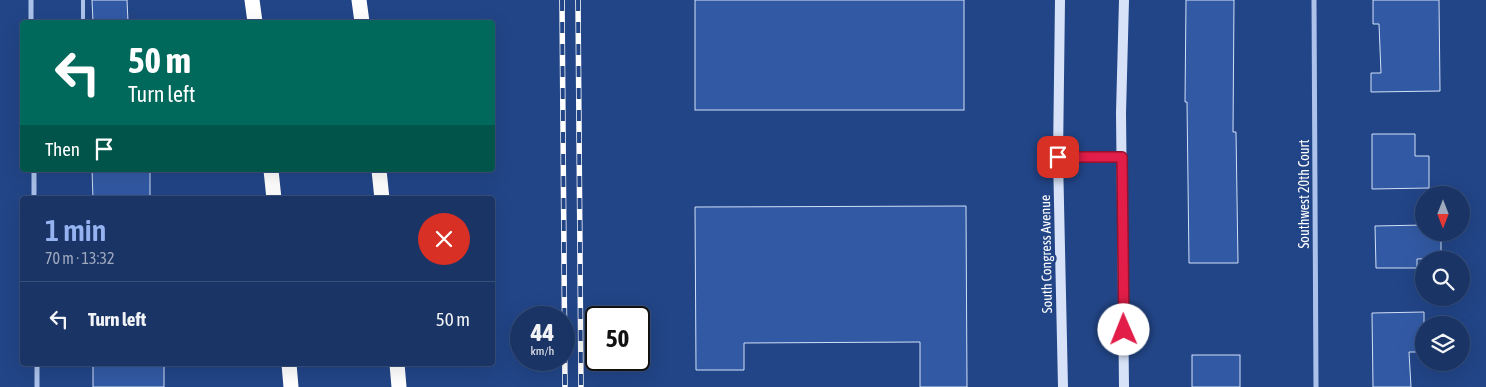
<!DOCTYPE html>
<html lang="en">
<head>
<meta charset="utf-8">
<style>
	body { margin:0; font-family:"Asap Condensed",sans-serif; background:#233c6b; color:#f1f3f6; height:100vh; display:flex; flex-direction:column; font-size:19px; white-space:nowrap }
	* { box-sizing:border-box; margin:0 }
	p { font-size:16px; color:#9faabf }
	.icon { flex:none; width:28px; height:28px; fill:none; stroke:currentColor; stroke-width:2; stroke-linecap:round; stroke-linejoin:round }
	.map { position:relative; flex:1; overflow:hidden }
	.details { position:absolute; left:20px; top:196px; width:475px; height:170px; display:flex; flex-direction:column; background:#1a3465; border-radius:5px; box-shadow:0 5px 20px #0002,0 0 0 1px #384f79 }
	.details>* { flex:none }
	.guide { position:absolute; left:20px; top:20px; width:475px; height:152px; border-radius:5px; box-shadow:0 5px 20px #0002,0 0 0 1px #384f79; background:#00695c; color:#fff; overflow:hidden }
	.needle { width:32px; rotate:180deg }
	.buttons { position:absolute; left:1415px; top:186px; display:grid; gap:10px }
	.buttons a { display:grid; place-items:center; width:55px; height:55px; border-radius:50%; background:#1a3465; box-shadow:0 5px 20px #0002,0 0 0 1px #384f79; font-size:25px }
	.speed { position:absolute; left:510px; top:306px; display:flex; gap:10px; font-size:25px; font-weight:700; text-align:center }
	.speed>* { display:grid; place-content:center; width:65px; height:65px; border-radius:50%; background:#1a3465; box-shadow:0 5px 20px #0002,0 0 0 1px #384f79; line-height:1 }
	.speed small { font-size:12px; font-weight:400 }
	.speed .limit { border:2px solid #111; border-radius:8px; background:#fff; color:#111 }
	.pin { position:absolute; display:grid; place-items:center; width:42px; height:42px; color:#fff; margin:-21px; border-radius:10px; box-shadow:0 2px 8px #0006 }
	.me { position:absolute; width:55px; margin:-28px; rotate:359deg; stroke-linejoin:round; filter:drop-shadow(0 0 4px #0008) }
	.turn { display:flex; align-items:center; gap:18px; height:105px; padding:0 25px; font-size:22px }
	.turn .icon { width:65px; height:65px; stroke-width:2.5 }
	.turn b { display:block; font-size:35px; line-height:42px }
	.then { display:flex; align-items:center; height:48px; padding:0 25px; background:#0003; gap:10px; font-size:19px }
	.round { display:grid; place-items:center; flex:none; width:52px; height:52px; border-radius:26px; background:#233c6b }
	.headline { display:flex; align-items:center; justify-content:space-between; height:85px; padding:0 25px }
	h1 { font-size:30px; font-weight:600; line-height:38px; color:#95b2f1 }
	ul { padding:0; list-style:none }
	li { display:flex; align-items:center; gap:15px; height:75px; padding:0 25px; border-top:1px solid #384f79 }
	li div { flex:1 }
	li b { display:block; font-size:19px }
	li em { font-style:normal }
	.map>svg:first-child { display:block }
	.building { fill:#325aa4; stroke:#d1dff7 }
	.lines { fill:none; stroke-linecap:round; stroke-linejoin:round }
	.lane { stroke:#acc2ea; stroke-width:4 }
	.street { stroke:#acc2ea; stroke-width:5 }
	.secondary { stroke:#d7e2f8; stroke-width:10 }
	.highway { stroke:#fff; stroke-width:15 }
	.rail-casing { stroke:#fff; stroke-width:5.5 }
	.rail { stroke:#224587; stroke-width:4; stroke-dasharray:11; stroke-linecap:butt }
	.route-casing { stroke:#92132f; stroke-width:12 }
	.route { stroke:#e11d48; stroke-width:9 }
	.labels { text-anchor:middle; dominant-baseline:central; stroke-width:5; stroke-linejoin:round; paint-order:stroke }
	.street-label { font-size:14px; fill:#fff; stroke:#224587 }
</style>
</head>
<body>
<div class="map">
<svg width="1486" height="387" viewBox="0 0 1486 387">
	<rect width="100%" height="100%" fill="#224587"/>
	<g class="building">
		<polygon points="92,0 127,0 128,22 93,22"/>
		<rect x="695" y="0" width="269" height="110"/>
		<polygon points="1186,0 1234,0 1233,132 1236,132 1238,263 1189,263 1187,102 1185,102"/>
		<polygon points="1373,0 1439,0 1440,91 1371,92 1371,73 1381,73 1379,24 1373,24"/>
		<polygon points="1372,134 1415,134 1415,156 1429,156 1429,188 1372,189"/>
		<polygon points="92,170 150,170 150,199 93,199"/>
		<polygon points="966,206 967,387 920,387 920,342 744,343 744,370 696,370 695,207"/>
		<polygon points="1424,225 1424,232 1441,232 1441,258 1417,259 1417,268 1376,268 1375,226"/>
		<polygon points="1424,312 1424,352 1409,352 1411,387 1373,387 1372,313"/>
		<rect x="1192" y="355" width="48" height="32"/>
		<rect x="93" y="364" width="71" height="23"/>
	</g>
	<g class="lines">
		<polyline class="lane" points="83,22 83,0"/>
		<g class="street">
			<polyline points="31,0 31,22"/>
			<polyline points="1314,0 1316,387"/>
			<polyline points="1058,157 1121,157"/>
			<polyline points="34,170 34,199"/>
			<polyline points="37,364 37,387"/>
		</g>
		<g class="secondary">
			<polyline points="1060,0 1058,157 1063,387"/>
			<polyline points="1124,0 1121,113 1124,387"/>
		</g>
		<g class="highway">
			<polyline points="252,0 255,22"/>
			<polyline points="359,0 362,22"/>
			<polyline points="271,170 274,199"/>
			<polyline points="379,170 382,199"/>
			<polyline points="289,364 291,387"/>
			<polyline points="397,364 399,387"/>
		</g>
		<defs>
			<g id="rail">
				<polyline points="562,0 565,387"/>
				<polyline points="578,0 581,387"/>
			</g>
		</defs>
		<use href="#rail" class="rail-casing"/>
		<use href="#rail" class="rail"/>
	</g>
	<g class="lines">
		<defs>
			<polyline id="route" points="1058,157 1122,157 1124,330"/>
		</defs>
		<use href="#route" class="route-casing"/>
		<use href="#route" class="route"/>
	</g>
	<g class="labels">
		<g class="street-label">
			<text transform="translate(1304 194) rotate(-90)">Southwest 20th Court</text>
			<text transform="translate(1046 254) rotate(-91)">South Congress Avenue</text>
		</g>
	</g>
</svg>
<div class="buttons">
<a><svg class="needle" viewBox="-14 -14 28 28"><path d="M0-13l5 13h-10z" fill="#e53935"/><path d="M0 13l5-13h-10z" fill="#9faabf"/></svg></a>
<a><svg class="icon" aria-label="search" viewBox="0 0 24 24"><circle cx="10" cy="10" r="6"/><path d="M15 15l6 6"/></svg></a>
<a><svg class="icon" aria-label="layers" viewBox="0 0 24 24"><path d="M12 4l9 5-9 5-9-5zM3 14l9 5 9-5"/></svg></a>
</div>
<div class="speed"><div>44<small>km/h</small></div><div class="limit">50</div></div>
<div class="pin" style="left:1058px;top:157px;background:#d93025"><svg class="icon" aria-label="arrive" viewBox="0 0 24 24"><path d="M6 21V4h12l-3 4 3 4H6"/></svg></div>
<svg class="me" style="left:1124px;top:330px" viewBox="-20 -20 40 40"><circle r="19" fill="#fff"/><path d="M0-13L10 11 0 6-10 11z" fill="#e11d48"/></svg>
<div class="guide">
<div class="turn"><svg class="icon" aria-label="left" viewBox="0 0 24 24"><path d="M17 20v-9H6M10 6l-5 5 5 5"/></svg><div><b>50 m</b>Turn left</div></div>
<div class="then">Then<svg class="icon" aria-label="arrive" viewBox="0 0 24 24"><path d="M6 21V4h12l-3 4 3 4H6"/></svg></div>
</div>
<section class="details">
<div class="headline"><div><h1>1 min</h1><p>70 m · 13:32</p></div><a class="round" style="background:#d93025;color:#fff"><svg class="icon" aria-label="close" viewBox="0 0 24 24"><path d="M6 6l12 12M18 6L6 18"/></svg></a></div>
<ul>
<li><svg class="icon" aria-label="left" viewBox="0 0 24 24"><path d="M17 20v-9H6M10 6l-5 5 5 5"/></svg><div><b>Turn left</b></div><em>50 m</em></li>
</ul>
</section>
</div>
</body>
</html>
